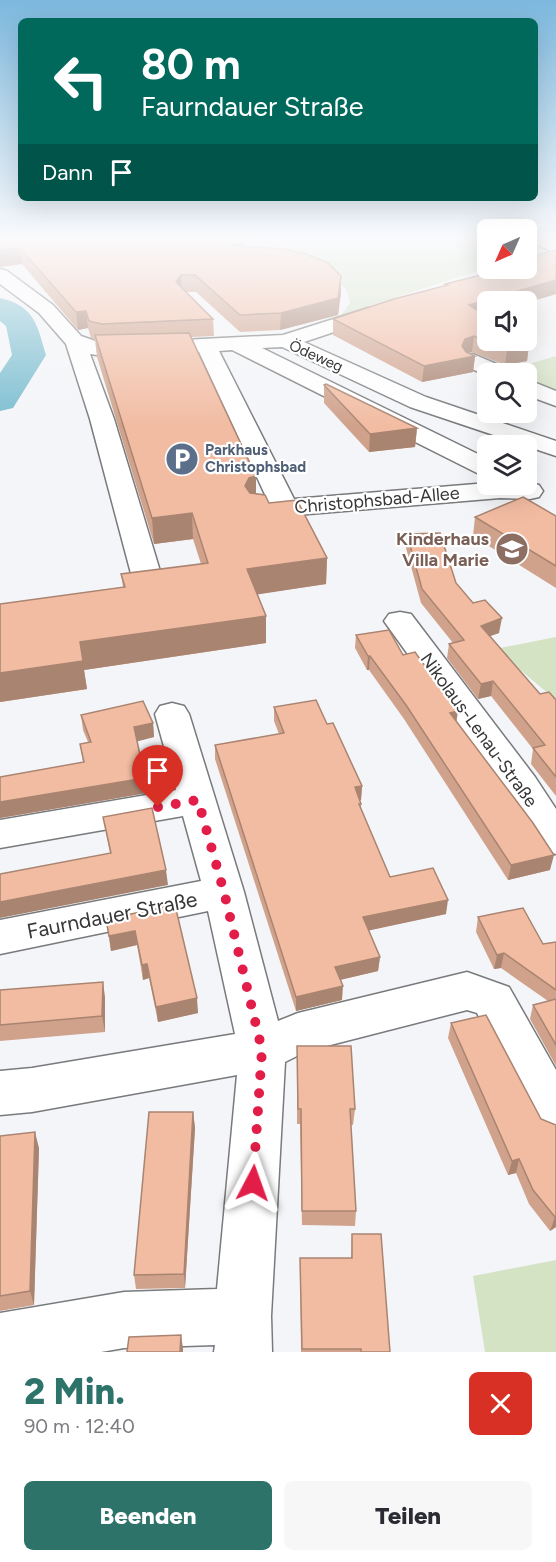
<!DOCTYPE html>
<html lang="de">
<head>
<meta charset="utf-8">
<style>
	body { margin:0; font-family:Figtree,sans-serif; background:#f7f7f7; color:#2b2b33; height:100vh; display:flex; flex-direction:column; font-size:22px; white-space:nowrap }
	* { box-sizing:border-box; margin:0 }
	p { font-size:20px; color:#7c7c81 }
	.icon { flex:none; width:33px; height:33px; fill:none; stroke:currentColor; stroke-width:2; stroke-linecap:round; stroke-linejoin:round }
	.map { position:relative; height:1352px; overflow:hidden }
	.side { display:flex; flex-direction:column; background:#fff; flex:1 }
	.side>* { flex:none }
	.guide { position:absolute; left:18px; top:18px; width:520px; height:183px; border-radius:9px; box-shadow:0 6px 24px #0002; background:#00695c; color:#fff; overflow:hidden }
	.needle { width:39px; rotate:225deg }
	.buttons { position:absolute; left:477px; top:219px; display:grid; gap:12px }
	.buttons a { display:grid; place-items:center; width:60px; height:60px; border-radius:9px; background:#fff; box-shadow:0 6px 24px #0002; font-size:30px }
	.pin { position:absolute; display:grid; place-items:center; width:51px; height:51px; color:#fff; margin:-62px -26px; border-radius:50% 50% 50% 0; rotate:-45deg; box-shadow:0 0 6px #0007 }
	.pin .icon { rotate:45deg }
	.me { position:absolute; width:66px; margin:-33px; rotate:4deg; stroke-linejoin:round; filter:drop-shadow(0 0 4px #0008) }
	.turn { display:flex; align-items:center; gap:21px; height:126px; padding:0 24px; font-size:27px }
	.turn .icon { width:78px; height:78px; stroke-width:2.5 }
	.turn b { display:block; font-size:42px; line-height:51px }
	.then { display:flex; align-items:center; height:57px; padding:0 24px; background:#0003; gap:12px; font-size:22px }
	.round { display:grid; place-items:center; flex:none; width:63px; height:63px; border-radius:9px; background:#f7f7f7 }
	.headline { display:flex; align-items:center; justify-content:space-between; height:102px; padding:0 24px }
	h1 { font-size:36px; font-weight:800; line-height:45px; color:#2d736a }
	.action { display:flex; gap:12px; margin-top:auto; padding:12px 24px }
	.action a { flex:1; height:69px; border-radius:9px; background:#2d736a; color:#fff; font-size:24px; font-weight:800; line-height:69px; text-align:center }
	.action a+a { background:#f7f7f7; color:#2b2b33 }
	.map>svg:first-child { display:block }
	.green { fill:#d5e3c5 }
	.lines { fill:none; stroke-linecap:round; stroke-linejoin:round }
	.river { fill:#7abdcf; fill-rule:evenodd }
	.minor-casing { stroke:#787a7c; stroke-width:3 }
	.minor { fill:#fff; fill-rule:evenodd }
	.wall { fill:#d0a28b }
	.shaded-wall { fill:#a98471 }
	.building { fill:#f2bca2; stroke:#a98471; stroke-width:1.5 }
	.route { stroke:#e11d48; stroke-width:10; stroke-dasharray:0 18 }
	.labels { text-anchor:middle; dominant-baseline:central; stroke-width:4.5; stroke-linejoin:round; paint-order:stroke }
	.far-street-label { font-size:15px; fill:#373738; stroke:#fff }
	.far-service-label { font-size:15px; font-weight:bold; fill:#4e5e75; stroke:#fff; text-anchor:start }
	.street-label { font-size:18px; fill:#373738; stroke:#fff }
	.education-label { font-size:18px; font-weight:bold; fill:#785e54; stroke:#fff; text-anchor:end }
	.near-street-label { font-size:21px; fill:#373738; stroke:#fff }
</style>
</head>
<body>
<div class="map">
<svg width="556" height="1352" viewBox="0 0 556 1352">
	<rect width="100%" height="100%" fill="#f4f5f8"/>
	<g class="green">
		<path d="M 255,237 L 481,237 L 487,240 L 487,268 L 341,315 L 350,303 C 349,297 348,291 343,286 C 330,271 269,259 248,253 L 260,243 Z"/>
		<polygon points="556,356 556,394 527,381 526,374 505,371"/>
		<polygon points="556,637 556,700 495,649"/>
		<polygon points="556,1260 556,1352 485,1352 473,1276"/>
	</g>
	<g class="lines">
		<path class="river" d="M 0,298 C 35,306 37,325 46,355 L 13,408 L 0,411 L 0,373 L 12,355 L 6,326 L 0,321 Z"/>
		<defs>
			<g id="minor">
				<polygon points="526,237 547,237 556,241 556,253 528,241"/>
				<polygon points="0,269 7,271 53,305 81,336 104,344 283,335 368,308 382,308 385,312 382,316 304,342 426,397 556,441 556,456 410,407 282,347 262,348 488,459 488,477 479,474 232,350 219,351 294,499 488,483 530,483 539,485 543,491 539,497 530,499 500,498 261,518 251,516 247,510 251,504 268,501 199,352 104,356 90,354 114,419 163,581 158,587 148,590 138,587 133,581 90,419 66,344 39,313 0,284"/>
				<polygon points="473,354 508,369 511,374 488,374 488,376 465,366 462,361 465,356"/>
				<polygon points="526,379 556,391 556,406 526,395"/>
				<polygon points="400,612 411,614 535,777 556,809 556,854 542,850 509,795 384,621 389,614"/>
				<polygon points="172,703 184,706 189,714 244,892 278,1021 298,1013 467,972 509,987 556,1070 556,1139 539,1132 477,1013 467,1010 307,1051 285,1062 271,1316 272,1352 214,1352 215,1345 124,1348 101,1352 0,1352 0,1313 124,1292 217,1289 237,1075 32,1112 0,1115 0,1071 32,1068 235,1034 208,911 0,954 0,920 201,881 183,816 0,848 0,820 176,790 155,714 160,706"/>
			</g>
		</defs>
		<use href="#minor" class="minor-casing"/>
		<use href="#minor" class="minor"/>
	</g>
	<g class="wall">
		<polygon points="0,237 242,246 341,293 338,315 280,330 240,332 196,292 186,292 213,319 214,336 192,337 256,494 269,503 327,558 326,584 257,594 266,616 266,643 84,670 87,689 0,702 0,604 123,587 121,574 201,564 193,539 154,544 97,357 95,340 91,338 88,328 78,330 22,264 0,267"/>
		<polygon points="556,250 556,294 484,315 529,345 527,361 505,365 472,352 468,353 475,356 473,372 422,382 333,335 333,319 445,286 445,284 495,271 495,268 526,268"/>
		<polygon points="324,385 417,428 415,447 369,452 324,403"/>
		<polygon points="556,516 556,588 473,536 475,517"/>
		<polygon points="407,534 456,583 499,633 490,636 540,694 556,700 556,796 531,764 533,749 491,696 478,699 447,658 449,644 453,643 421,603 406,548"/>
		<polygon points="356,635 403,655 457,722 550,870 508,880 404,719 369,670 367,670 355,648"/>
		<polygon points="274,707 327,724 362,786 361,800 360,800 361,804 361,809 390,877 446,914 368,930 380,957 378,971 340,980 342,1000 296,1011 215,759 215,745 279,734 274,721"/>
		<polygon points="81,715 153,723 154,737 137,741 145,778 147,793 0,818 0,777 83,762 80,744 88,742 83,730"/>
		<polygon points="103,817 168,885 110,853"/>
		<polygon points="175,905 198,1013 158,1022 149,978 143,980 137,945 111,951 106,919"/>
		<polygon points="478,917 543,944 556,942 556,1066 530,1019 533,1005 548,1001 501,968 494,969 476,932"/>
		<polygon points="0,990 105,997 105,1032 0,1041"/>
		<polygon points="451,1023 541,1119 556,1125 556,1227 550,1231 529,1204 516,1173 508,1175 448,1038"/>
		<polygon points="297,1046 355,1109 353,1125 351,1125 356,1211 355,1226 302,1225 300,1124 297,1124"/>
		<polygon points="193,1112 195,1128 185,1288 136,1289 134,1275"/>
		<polygon points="0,1136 39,1148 34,1305 0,1311"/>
		<polygon points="352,1234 390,1352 301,1352 300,1258 351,1258"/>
	</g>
	<g class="shaded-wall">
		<polygon points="238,237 249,237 232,261 232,246"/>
		<polygon points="20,248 22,264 0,267 0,250"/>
		<polygon points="181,275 182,292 176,282"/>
		<polygon points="341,276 341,293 338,315 280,330 281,313"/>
		<polygon points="556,280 556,294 526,303 526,302 488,302 488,314 467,320 469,305"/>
		<polygon points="86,311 88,328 78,330 76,312"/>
		<polygon points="474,336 472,352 463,355 475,356 473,372 422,382 424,366 462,346 465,339"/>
		<polygon points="529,345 527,361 505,365 507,349"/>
		<polygon points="417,428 415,447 369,452 370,434"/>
		<polygon points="256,476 256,501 245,486 249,478"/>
		<polygon points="192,513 193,539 154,544 152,518"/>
		<polygon points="327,558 326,584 247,596 247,569"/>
		<polygon points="266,616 266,643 84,670 87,689 0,702 0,673 80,642"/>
		<polygon points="502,618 499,633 479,640 481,626"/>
		<polygon points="368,656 370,656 369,670 367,670"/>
		<polygon points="493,681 491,696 478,699 481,684"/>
		<polygon points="458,711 456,725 450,713"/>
		<polygon points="153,723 154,737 135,742 134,727"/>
		<polygon points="145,778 147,793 0,818 0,802"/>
		<polygon points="362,786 361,800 354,801 355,787"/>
		<polygon points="554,855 550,870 508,880 511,865"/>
		<polygon points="166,870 168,885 0,918 0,902"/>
		<polygon points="448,900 446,914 362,932 363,917"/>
		<polygon points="135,931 137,945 111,951 109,936"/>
		<polygon points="504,953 501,968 494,969 497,955"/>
		<polygon points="380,957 378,971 335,981 335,967"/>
		<polygon points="147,964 149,978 143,980 142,965"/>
		<polygon points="103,982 105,997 105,1032 102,1016"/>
		<polygon points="343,986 342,1000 296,1011 296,997"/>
		<polygon points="197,998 198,1013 158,1022 156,1007"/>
		<polygon points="193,1112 195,1128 185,1288 184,1274"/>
		<polygon points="35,1132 39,1148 34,1305 30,1291"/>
		<polygon points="519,1159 516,1173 508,1175 512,1161"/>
		<polygon points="556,1216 556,1227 550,1231 555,1217"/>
		<polygon points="181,1335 183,1348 183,1352 180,1352"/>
	</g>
	<g class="building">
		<polygon points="0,237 238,237 232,246 282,249 306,254 328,263 341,276 338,298 281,313 240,315 195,275 181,275 176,282 213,319 102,324 89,321 86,311 76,312 20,248 0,250"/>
		<polygon points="556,250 556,280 469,305 488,317 488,340 523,340 529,345 507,349 474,336 465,339 462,346 466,352 475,356 424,366 333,319 394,299 448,285 445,284 501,270 498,268 526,268 526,258"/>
		<polygon points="189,333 256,476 249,478 245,486 250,493 265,495 269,503 297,500 327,558 247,569 266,616 80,642 83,661 0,673 0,604 125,587 121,574 208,563 192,513 152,518 95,335"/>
		<polygon points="326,384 417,428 370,434 324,385"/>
		<polygon points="523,497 556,516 556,566 475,517"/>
		<polygon points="440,533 456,583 473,603 485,600 502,618 481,626 540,694 549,692 556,700 556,777 533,748 545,745 493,681 481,684 449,644 464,640 422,589 407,534"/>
		<polygon points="389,630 403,655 415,652 458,711 450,713 533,823 554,855 511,865 406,705 370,656 368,656 356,635"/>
		<polygon points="316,700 327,724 333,723 362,786 355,787 361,804 359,804 390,877 433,868 448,900 363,917 380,957 335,967 343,986 296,997 215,745 284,733 274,707"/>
		<polygon points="143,701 153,723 134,727 145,778 0,802 0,777 84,762 80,744 91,742 81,715"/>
		<polygon points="152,808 166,870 0,902 0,874 111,853 103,817"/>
		<polygon points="175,905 197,998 156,1007 147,964 142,965 135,931 109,936 106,919"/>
		<polygon points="523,908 543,944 556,942 556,990 504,953 497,955 478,917"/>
		<polygon points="103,982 102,1016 0,1025 0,990"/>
		<polygon points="556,999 556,1045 533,1005"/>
		<polygon points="486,1015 541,1119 556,1125 556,1216 555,1217 533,1190 519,1159 512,1161 451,1023"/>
		<polygon points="297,1046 351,1046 355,1109 350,1109 356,1211 302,1211 301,1109 298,1109"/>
		<polygon points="149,1112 193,1112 184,1274 134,1275"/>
		<polygon points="35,1132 30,1291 0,1296 0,1136"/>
		<polygon points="352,1234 381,1234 390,1352 361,1352 361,1349 302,1349 300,1258 352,1258"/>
		<polygon points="181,1335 180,1352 127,1352 129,1337"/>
	</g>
	<linearGradient id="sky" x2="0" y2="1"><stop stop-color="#7cb8de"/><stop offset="0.56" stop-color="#fafafc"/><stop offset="1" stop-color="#fafafc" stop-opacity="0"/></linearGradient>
	<rect width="556" height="426" fill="url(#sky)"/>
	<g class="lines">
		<polyline class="route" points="158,807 198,800 224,892 262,1050 253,1183"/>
	</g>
	<defs>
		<symbol id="parking-disc" viewBox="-11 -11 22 22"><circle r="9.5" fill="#5c6f8a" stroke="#fff"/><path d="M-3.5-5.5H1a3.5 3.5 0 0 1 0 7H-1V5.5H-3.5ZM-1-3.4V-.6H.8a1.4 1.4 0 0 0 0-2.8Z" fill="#fff"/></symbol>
		<symbol id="school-disc" viewBox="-11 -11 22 22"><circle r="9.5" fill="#8d6e63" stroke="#fff"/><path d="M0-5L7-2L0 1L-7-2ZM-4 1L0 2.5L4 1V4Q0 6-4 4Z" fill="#fff"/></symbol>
	</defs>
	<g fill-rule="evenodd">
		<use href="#parking-disc" x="163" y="440" width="38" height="38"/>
		<use href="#school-disc" x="493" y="530" width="38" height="38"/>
	</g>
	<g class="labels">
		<g class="far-street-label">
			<text transform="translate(316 356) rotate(24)">Ödeweg</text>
		</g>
		<g class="far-service-label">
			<text x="205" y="450">Parkhaus<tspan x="205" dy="17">Christophsbad</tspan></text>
		</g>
		<g class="street-label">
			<text transform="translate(377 500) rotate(-5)">Christophsbad-Allee</text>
			<text transform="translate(479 730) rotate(54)">Nikolaus-Lenau-Straße</text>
		</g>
		<g class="education-label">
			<text x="489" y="539">Kinderhaus<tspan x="489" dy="21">Villa Marie</tspan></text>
		</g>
		<g class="near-street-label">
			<text transform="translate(112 915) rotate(-11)">Faurndauer Straße</text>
		</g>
	</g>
</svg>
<div class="buttons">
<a><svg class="needle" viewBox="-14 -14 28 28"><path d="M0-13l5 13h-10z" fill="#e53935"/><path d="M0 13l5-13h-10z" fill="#7c7c81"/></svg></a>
<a><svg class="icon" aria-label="sound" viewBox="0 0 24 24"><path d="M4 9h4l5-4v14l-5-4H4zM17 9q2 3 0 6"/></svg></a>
<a><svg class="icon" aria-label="search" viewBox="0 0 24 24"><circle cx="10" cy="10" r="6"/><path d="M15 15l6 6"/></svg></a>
<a><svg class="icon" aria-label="layers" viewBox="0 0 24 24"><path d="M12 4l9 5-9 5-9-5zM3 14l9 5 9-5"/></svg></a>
</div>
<div class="pin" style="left:158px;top:807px;background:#d93025"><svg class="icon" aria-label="arrive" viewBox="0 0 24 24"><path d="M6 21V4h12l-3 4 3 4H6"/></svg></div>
<svg class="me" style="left:253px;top:1183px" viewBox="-20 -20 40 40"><path d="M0-17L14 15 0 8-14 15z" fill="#e11d48" stroke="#fff" stroke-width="4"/></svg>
<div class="guide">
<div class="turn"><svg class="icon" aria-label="left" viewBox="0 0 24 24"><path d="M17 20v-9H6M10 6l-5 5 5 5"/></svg><div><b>80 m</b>Faurndauer Straße</div></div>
<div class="then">Dann<svg class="icon" aria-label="arrive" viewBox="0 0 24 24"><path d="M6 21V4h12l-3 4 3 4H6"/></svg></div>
</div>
</div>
<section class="side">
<div class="headline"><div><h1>2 Min.</h1><p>90 m · 12:40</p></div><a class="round" style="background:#d93025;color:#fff"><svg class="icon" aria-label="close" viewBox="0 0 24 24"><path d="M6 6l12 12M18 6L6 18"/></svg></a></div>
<div class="action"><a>Beenden</a><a>Teilen</a></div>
</section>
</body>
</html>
